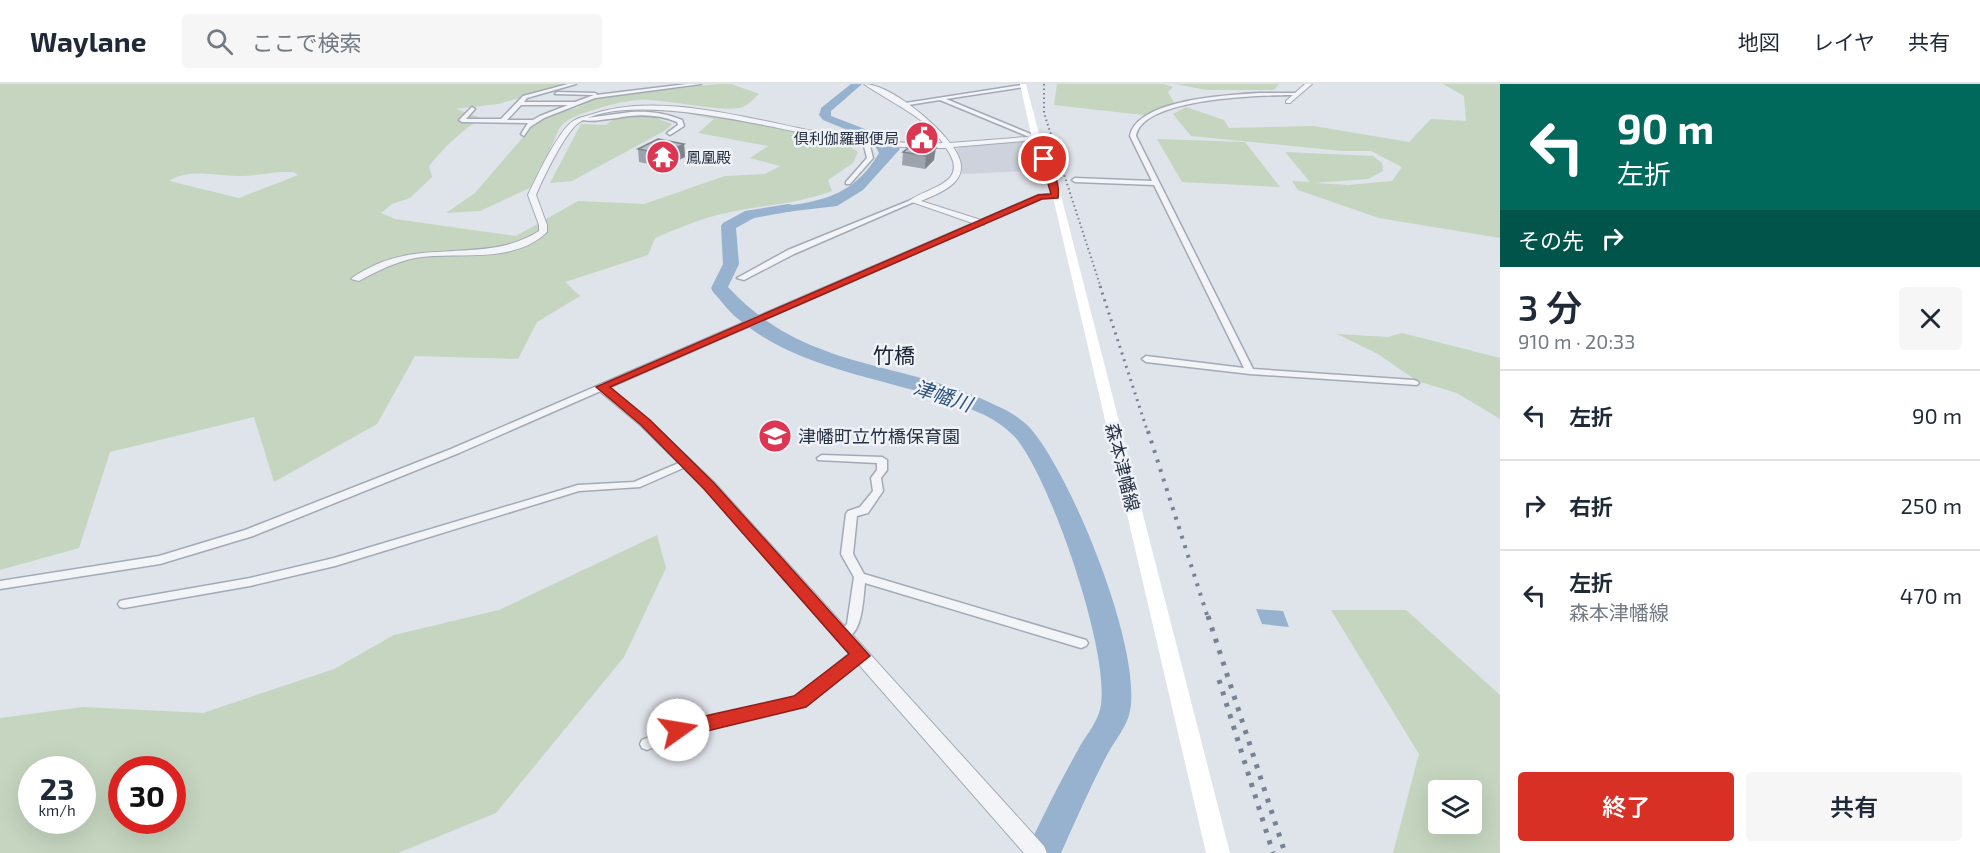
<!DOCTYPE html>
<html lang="ja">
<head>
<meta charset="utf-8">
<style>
	body { margin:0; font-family:"Exo 2","Noto Sans JP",sans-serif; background:#f6f6f7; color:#1f2937; height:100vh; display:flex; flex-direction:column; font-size:22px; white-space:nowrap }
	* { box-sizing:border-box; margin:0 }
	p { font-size:20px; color:#747a83 }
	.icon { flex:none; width:33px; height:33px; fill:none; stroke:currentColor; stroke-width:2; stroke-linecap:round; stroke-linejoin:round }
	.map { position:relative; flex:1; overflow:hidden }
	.panel { display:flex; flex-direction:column; background:#fff; width:480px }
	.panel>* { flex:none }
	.top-card { background:#00695c; color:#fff; overflow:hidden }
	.fabs { position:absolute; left:1428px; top:696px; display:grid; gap:12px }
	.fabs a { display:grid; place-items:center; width:54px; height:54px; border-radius:6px; background:#fff; box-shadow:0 6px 24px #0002; font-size:30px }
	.speed { position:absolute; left:18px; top:672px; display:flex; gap:12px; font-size:30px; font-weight:700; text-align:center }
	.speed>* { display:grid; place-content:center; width:78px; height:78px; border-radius:50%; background:#fff; box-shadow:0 6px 24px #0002; line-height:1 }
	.speed small { font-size:15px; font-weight:400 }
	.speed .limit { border:9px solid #d22; background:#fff; color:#111 }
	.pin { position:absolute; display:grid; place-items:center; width:51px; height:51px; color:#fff; margin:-26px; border:3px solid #fff; border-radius:50%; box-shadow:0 2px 6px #0007 }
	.me { position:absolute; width:66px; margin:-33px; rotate:77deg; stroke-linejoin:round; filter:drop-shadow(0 0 4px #0008) }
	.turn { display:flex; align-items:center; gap:21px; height:126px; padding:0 18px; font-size:27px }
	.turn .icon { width:78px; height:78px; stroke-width:2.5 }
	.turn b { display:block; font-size:42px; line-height:51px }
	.then { display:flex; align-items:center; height:57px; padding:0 18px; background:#0003; gap:12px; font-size:22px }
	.round { display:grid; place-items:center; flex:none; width:63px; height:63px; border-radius:6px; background:#f6f6f7 }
	.head { display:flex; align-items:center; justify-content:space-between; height:102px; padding:0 18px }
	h1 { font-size:36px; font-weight:600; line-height:45px }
	.cta { display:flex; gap:12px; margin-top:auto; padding:12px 18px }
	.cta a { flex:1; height:69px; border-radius:6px; background:#d93025; color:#fff; font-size:24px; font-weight:600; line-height:69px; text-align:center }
	.cta a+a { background:#f6f6f7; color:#1f2937 }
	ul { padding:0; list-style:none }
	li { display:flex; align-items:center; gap:18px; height:90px; padding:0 18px; border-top:2px solid #e0e1e3 }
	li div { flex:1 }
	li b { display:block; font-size:22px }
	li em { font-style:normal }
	header { display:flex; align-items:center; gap:36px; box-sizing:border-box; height:84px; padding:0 30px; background:#fff; border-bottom:2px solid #e0e1e3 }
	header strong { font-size:28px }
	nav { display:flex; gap:33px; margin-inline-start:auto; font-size:21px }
	.search { width:420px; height:54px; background:#f6f6f7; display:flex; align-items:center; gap:15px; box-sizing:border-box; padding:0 21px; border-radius:6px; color:#747a83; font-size:22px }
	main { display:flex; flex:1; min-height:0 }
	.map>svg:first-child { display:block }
	.built { fill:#cdd2dc }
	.green { fill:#c5d5bf; fill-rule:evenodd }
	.water { fill:#96b2ce }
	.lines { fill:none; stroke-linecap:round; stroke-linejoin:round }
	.river { fill:#96b2ce; fill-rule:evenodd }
	.minor-casing { stroke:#a4aab5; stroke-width:3 }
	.tertiary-casing { stroke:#a4aab5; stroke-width:2 }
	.minor { fill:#f2f4f8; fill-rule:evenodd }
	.tertiary { fill:#f2f4f8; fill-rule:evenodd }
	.secondary { fill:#fff; fill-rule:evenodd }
	.rail-far3 { stroke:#778395; stroke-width:2; stroke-dasharray:1.5 3; stroke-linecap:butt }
	.rail-far2 { stroke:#778395; stroke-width:3; stroke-dasharray:2 5; stroke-linecap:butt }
	.rail-far1 { stroke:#778395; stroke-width:4; stroke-dasharray:3 7; stroke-linecap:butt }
	.rail { stroke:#778395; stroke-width:5; stroke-dasharray:4 8; stroke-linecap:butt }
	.wall { fill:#9ca3ac }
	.shaded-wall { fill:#7f848c }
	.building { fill:#b5bdc8; stroke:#7f848c; stroke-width:1.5 }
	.route { fill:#d93025; stroke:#8d1f18; stroke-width:1.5 }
	.labels { text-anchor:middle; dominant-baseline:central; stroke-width:5; stroke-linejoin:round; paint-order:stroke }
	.far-poi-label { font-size:15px; fill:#263143; stroke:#eff2f7; text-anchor:end }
	.poi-label { font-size:18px; fill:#263143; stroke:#eff2f7; text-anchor:start }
	.street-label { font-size:18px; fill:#263143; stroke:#eff2f7 }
	.water-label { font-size:20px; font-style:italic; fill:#2b517b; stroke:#eff2f7 }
	.quarter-label { font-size:21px; fill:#182233; stroke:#eff2f7 }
</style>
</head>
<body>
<header>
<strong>Waylane</strong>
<div class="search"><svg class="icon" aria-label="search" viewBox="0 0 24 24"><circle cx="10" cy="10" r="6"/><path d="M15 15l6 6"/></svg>ここで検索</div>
<nav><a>地図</a><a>レイヤ</a><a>共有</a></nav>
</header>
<main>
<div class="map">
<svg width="1500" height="769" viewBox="0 0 1500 769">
	<rect width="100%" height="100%" fill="#dfe3ea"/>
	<polygon class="built" points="1017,57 1028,60 1042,93 1029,87 962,90 957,65 960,63"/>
	<g class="green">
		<path d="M 0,0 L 568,0 L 498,20 L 456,25 L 481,34 C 461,48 445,62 429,82 L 432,93 L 410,114 L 392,120 L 381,129 L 395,135 L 516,152 L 578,117 L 644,120 L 725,92 L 765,90 L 780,82 L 750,74 L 768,62 L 698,49 L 714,35 L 651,22 L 629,23 L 633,21 L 672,22 L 842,58 L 858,68 L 853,79 L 828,96 L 832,107 C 800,119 768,121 735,127 C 707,132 681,143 655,154 L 648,171 L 565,198 L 580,212 L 537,238 L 518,275 L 415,272 L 377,340 L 274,398 L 254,333 L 110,368 L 79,464 L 0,486 ZM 282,88 L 294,88 L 298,91 L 239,114 L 169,97 C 189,84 216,92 239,92 C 253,92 268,89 282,88 Z"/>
		<path d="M 717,0 L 731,0 L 759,10 C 754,14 750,19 745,22 C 729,31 664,14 639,16 C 622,17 606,22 590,27 C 578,31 565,35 559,45 L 534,102 L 480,127 L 446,129 L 475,109 L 530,45 L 552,30 L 577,24 L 594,14 Z"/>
		<polygon points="1057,0 1164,0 1173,3 1168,8 1176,22 1143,31 1054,21"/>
		<polygon points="1175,0 1279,0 1274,6 1207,6"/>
		<polygon points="1443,0 1500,0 1500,154 1379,134 1298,106 1292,97 1310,98 1285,68 1373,72 1382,79 1383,87 1368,95 1314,99 1348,101 1392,97 1402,83 1371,67 1342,67 1191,52 1173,30 1186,23 1224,36 1229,44 1314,42 1409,58 1431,35 1466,37 1464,12"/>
		<polygon points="630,31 656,34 672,40 666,46 572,97 550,99 581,40 605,41 616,34"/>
		<polygon points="1157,55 1245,58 1280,103 1182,98"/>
		<polygon points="1402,249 1500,274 1500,335 1457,309 1417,297 1378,270 1337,250 1388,253"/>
		<path d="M 657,451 L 666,484 L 624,573 L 496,729 L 398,769 L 0,769 L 0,634 L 83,623 L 203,629 L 334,585 L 394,551 L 499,526 ZM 32,686 L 82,686 L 82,736 L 32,736 ZM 122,686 L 172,686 L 172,736 L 122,736 Z"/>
		<path d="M 1331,526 L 1406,526 L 1500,611 L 1500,769 L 1393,769 L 1419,670 ZM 1438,706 L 1472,706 L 1472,740 L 1438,740 Z"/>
	</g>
	<g class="water">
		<path d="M 835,13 L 846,14 L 829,27 L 831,32 L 891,55 L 900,65 L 863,106 L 837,122 L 759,131 L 757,126 C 809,118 849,120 879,69 L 872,56 L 823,36 L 819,31 L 821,25 Z"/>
		<polygon points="1256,525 1283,527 1289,543 1262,540"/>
	</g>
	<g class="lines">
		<g class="river">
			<polygon points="851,0 862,0 831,27 831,35 823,35 821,24"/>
			<path d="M 788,120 L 793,121 L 793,127 L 754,134 L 736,144 L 739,180 L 728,203 C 807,289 903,275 997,322 C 1009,327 1022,335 1031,345 C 1072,393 1142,564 1130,627 C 1127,643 1114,657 1107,671 C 1090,703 1076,736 1061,769 L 1026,769 C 1042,733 1060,698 1079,664 C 1085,653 1095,641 1099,629 C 1116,582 1049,389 1014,352 C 1005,343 992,334 980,329 C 902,294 805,292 737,234 C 728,227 721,216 713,208 L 711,204 L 723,180 L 721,142 L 723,139 L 745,127 Z"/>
		</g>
		<defs>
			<g id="minor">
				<path d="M 568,0 L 576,0 L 527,14 L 524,18 L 575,18 L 594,11 L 555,10 L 557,8 L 595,9 L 597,10 L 596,11 L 687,0 L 701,0 L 595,14 L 544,34 L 530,43 L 524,52 L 521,50 L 528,39 L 462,38 L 459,36 L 472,23 L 475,25 L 466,35 L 501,35 L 523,12 ZM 521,21 L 568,21 L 540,32 L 533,36 L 507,36 Z"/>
				<polygon points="1022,1 1024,3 946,15 1038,53 1038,55 1034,55 940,16 902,22 899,20"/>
				<path d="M 1259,9 L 1296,9 L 1298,10 L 1296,11 C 1265,11 1142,13 1136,52 L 1253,285 L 1414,296 L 1417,297 L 1419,299 L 1417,301 L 1250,290 L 1146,278 L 1142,275 L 1146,272 L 1244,284 L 1154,101 L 1075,98 L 1072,96 L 1075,94 L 1152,97 L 1130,52 C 1137,15 1229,11 1259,9 Z"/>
				<path d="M 631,28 C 650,27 665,29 682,36 L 684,42 L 670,51 L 667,49 L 678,41 L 677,38 C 657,30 638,30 617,34 C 605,35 590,39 579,35 Z"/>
				<polygon points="866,56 869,58 873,74 850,100 846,100 846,98 867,74 863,58"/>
				<polygon points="1055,110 1057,111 1057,113 1042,114 459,369 253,452 160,480 0,505 0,497 159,472 245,446 451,365 1039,111"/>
				<polygon points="911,116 916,117 794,170 744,196 737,194 788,166"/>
				<path d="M 822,371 L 882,373 L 887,376 L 887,386 L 881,394 L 883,407 L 868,429 L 857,432 L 853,470 L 864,490 L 1086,556 L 1088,559 L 1086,562 L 1081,564 L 865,499 C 863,515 863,561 837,554 L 836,551 L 847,540 L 854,493 L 841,470 L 846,430 L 848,427 L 860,423 L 873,407 L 871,394 L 877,386 L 877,379 L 818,376 L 817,374 Z"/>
				<polygon points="686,376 690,377 691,379 690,381 640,403 579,407 335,482 250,502 124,524 120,523 118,520 120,517 124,516 250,494 334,474 578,401 634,398"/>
				<polygon points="862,567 867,568 869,572 867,576 858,579 805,622 681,651 647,666 642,664 640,660 642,656 678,640 796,613 848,571"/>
			</g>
			<g id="tertiary">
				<path d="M 864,0 C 890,0 935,39 950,59 L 1039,52 L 1040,54 L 1036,56 L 953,63 C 976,95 945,107 921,117 L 984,137 L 984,141 L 978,141 L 909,117 C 927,103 972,100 946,64 C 908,64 870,62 833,55 C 775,45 626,4 577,40 C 564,51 543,94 536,111 L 547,141 L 547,148 C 513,181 457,167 415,174 C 395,178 377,187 359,197 L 351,195 C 358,189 367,185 375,181 C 430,156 489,179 539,147 L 539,141 L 528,111 C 536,94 558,47 573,37 C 578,34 585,32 590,31 C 660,5 762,39 834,51 C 870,57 906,60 943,59 C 923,31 891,19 864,0 Z"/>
				<polygon points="1305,0 1312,0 1290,19 1286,19 1286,17"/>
				<polygon points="602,299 606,300 649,336 714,398 1044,762 1047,769 1024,769 704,404 641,342 598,306 596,303"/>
			</g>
		</defs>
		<use href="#minor" class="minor-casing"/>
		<use href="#tertiary" class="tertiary-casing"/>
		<use href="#minor" class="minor"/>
		<use href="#tertiary" class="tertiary"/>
		<polygon class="secondary" points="1020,0 1026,0 1040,54 1057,96 1230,769 1206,769 1049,96 1032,54"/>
		<polyline class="rail-far3" points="1044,0 1044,29 1101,204"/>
		<polyline class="rail-far2" points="1100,202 1148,349"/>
		<polyline class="rail-far1" points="1148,347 1208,534"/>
		<g class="rail">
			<polyline points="1208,532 1285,769"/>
			<polyline points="1219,596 1273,769"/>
		</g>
	</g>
	<g class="wall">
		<polygon points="684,60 685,73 664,83 639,78 638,65"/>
		<polygon points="913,60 934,76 925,85 902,81 903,68"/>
	</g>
	<g class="shaded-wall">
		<polygon points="684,60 685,73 664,83 663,70"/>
		<polygon points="936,64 934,76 925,85 926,72"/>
	</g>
	<g class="building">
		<polygon points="658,55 684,60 663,70 638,65"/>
		<polygon points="913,60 936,64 926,72 903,68"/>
	</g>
	<path class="route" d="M 1044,73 C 1054,79 1060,103 1058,114 L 1042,115 L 610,303 L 650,336 L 714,399 L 870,572 L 806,623 L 678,654 L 671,652 L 669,646 L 671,641 L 678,638 L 794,612 L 849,570 L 704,405 L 641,341 L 596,303 L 1038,111 L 1051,110 L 1041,75 Z"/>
	<defs>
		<symbol id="civic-disc" viewBox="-11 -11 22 22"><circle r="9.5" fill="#dd3652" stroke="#eff2f7"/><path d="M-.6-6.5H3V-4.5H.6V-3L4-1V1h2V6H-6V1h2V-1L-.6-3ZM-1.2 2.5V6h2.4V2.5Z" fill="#fff"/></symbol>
		<symbol id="temple-disc" viewBox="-11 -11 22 22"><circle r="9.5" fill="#dd3652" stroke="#eff2f7"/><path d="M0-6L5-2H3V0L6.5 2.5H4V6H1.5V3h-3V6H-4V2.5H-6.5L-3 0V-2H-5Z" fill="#fff"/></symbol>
		<symbol id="school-disc" viewBox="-11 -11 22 22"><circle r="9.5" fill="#dd3652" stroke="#eff2f7"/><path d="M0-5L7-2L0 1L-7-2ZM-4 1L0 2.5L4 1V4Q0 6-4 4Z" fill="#fff"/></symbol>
	</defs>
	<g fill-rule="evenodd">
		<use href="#civic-disc" x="903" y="35" width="38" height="38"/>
		<use href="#temple-disc" x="644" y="54" width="38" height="38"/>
		<use href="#school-disc" x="756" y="333" width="38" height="38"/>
	</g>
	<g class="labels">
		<g class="far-poi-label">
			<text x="899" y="54">倶利伽羅郵便局</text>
			<text x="686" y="73" text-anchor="start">鳳凰殿</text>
		</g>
		<g class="poi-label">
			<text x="798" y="352">津幡町立竹橋保育園</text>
		</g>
		<g class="street-label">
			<text transform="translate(1123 383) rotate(76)">森本津幡線</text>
		</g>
		<g class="water-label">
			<text transform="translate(943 311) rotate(18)">津幡川</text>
		</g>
		<g class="quarter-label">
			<text x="894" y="270">竹橋</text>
		</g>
	</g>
</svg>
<div class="fabs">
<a><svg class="icon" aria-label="layers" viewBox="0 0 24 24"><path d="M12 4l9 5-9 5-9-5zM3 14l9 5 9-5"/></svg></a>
</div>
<div class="speed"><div>23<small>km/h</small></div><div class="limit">30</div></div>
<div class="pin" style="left:1044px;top:75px;background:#d93025"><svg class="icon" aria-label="arrive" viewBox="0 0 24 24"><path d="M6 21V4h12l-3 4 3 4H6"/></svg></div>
<svg class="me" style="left:678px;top:646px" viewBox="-20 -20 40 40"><circle r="19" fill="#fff"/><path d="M0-13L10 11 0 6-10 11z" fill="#d93025"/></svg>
</div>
<section class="panel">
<div class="top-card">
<div class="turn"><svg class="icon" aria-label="left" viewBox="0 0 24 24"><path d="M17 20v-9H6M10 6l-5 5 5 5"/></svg><div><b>90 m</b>左折</div></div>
<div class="then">その先<svg class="icon" aria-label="right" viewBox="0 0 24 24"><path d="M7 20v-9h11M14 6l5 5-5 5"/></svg></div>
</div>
<div class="head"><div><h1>3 分</h1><p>910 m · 20:33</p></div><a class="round"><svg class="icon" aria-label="close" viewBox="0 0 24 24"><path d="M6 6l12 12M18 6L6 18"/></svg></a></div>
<ul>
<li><svg class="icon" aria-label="left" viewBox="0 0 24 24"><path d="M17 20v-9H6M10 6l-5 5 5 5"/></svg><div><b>左折</b></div><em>90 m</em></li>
<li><svg class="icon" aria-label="right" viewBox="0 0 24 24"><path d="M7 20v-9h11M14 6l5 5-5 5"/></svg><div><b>右折</b></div><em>250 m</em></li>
<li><svg class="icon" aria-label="left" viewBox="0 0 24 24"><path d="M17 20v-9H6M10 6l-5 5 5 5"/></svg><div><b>左折</b><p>森本津幡線</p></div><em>470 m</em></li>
</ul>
<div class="cta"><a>終了</a><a>共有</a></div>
</section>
</main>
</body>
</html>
